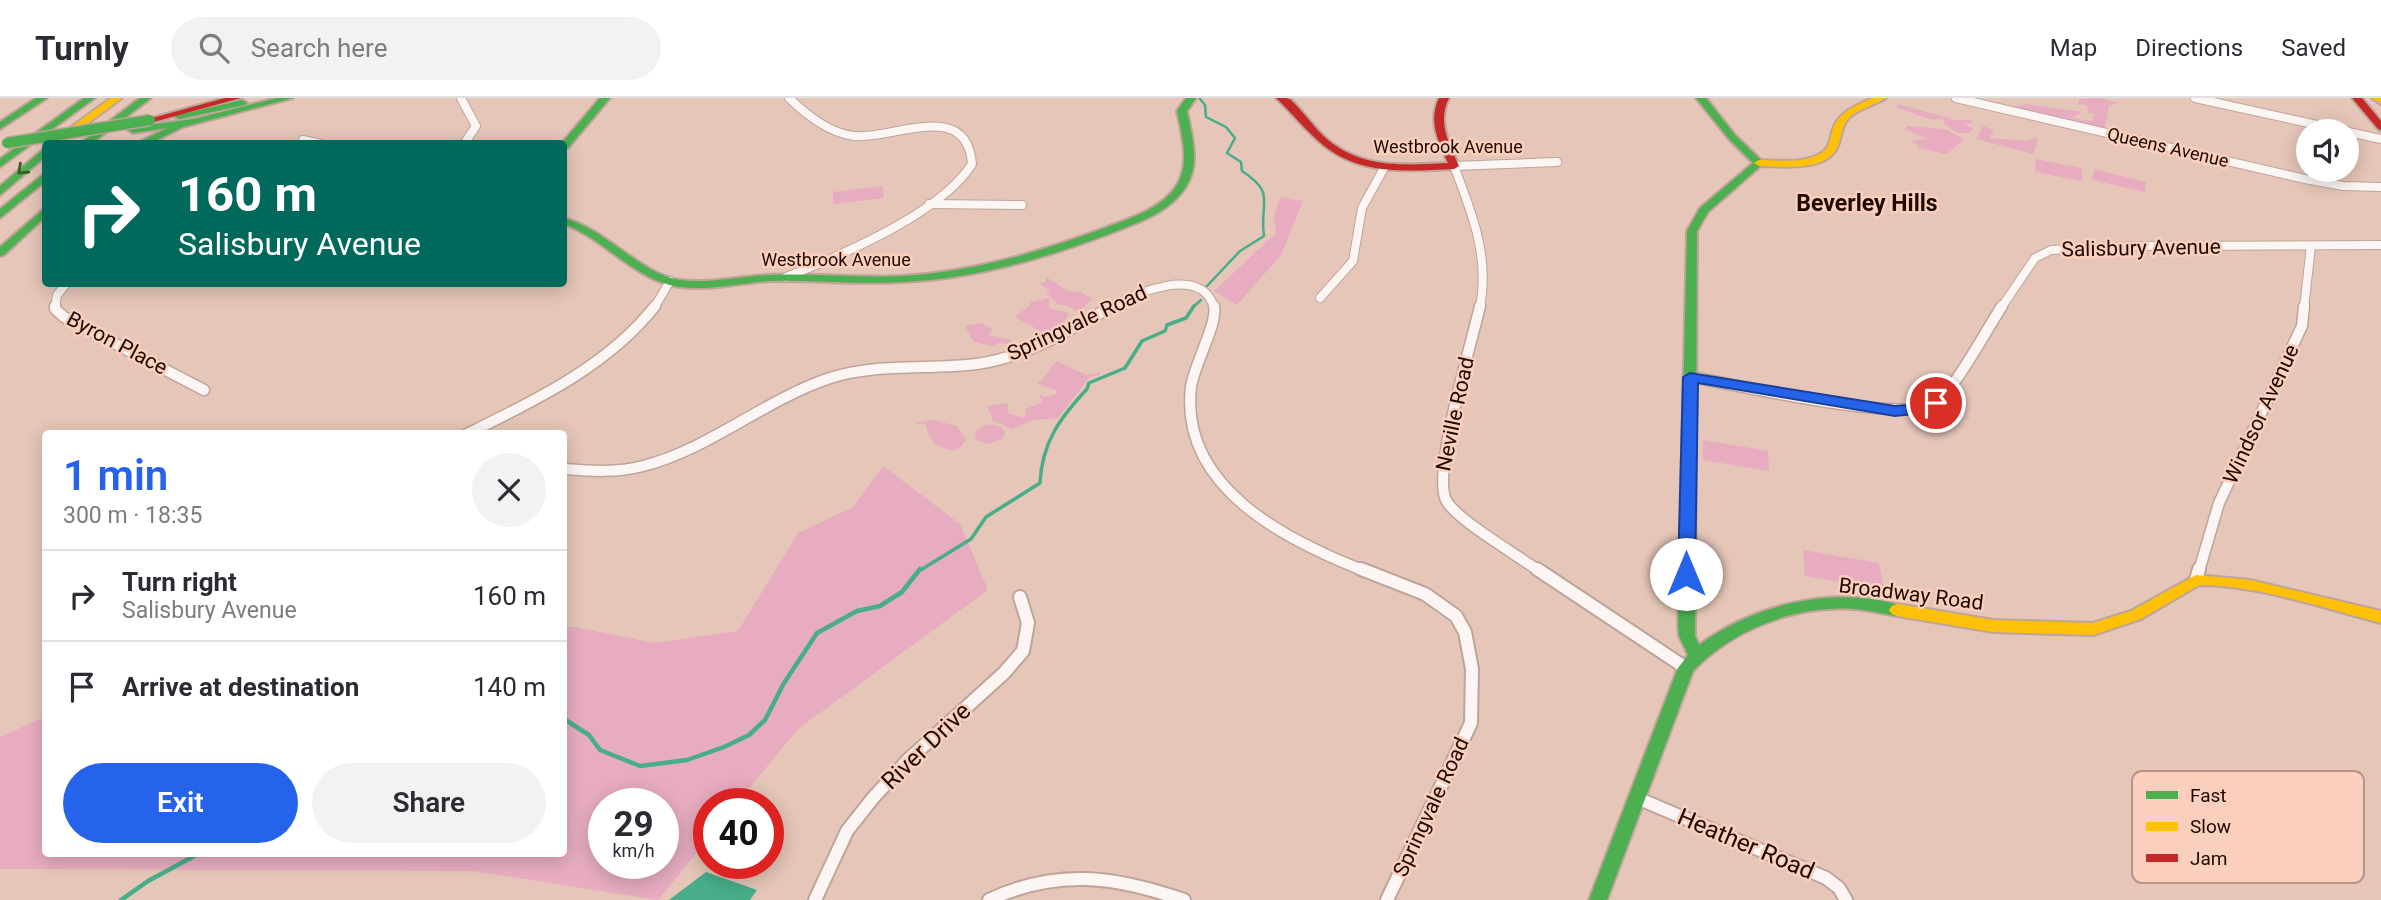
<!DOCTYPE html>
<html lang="en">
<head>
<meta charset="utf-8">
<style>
	body { margin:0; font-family:Roboto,sans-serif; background:#f2f2f3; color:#2b2b33; height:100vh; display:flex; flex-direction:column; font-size:26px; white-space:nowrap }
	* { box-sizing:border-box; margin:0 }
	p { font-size:23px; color:#7c7c81 }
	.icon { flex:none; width:38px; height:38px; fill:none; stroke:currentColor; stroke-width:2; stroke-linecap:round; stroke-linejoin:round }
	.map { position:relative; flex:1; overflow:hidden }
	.drawer { position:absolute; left:42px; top:332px; width:525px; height:427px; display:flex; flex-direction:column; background:#fff; border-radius:7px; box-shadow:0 4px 18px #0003 }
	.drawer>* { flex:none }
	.top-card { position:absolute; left:42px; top:42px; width:525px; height:147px; border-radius:7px; box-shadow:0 4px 18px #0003; background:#00695c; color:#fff; overflow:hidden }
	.tools { position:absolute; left:2296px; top:21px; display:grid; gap:14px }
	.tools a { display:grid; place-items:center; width:63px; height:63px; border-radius:50%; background:#fff; box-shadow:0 4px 18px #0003; font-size:35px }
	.speed { position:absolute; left:588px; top:690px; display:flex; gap:14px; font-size:35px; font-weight:700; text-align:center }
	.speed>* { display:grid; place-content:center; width:91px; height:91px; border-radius:50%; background:#fff; box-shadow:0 4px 18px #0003; line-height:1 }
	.speed small { font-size:18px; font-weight:400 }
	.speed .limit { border:10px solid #d22; background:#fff; color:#111 }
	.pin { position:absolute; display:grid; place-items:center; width:60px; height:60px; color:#fff; margin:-30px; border:4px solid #fff; border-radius:50%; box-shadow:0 2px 7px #0007 }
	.me { position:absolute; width:77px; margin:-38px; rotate:0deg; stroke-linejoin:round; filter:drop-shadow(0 0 5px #0008) }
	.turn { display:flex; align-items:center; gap:24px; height:147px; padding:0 21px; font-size:32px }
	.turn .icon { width:91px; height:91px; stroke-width:2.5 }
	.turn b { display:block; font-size:49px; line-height:60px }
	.round { display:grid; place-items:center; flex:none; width:74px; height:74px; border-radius:37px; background:#f2f2f3 }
	.head { display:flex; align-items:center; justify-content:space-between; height:119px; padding:0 21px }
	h1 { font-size:42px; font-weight:600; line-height:52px; color:#2563eb }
	.button { display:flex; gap:14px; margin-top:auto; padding:14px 21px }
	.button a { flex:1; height:80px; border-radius:42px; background:#2563eb; color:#fff; font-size:28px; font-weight:600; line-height:80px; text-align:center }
	.button a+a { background:#f2f2f3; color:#2b2b33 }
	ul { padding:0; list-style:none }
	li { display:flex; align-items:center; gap:21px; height:91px; padding:0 21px; border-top:2px solid #e1e1e2 }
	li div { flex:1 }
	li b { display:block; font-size:26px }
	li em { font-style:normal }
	header { display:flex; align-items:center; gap:42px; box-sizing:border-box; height:98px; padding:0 35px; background:#fff; border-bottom:2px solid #e1e1e2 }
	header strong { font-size:33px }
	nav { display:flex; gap:38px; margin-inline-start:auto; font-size:24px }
	.search { width:490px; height:63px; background:#f2f2f3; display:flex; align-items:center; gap:18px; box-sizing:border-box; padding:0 24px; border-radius:38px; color:#7c7c81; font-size:26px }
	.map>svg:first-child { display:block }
	.green { fill:#e7acc0; fill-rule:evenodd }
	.water { fill:#48ae89 }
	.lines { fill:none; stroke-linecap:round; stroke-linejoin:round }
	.stream-far2 { stroke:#48ae89; stroke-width:2.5 }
	.stream-far1 { stroke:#48ae89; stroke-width:3.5 }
	.stream { stroke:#48ae89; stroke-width:4.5 }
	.street-far2-casing { stroke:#bea499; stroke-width:10 }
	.street-far1-casing { stroke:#bea499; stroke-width:13 }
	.street-casing { stroke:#bea499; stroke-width:16 }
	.fast-casing { stroke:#bea499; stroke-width:4 }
	.slow-casing { stroke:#bea499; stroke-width:4 }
	.jam-casing { stroke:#bea499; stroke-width:4 }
	.street-far2 { stroke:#fbf6f4; stroke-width:8 }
	.street-far1 { stroke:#fbf6f4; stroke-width:10 }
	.street { stroke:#fbf6f4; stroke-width:12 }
	.fast { fill:#4caf50; fill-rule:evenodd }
	.slow { fill:#ffc107; fill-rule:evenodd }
	.jam { fill:#c62828; fill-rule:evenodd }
	.fast-bridge-casing { stroke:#bea499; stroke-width:13; stroke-linecap:butt }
	.fast-bridge { stroke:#4caf50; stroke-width:10 }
	.oneway { stroke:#365c28 }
	.route { fill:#2563eb; stroke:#184099; stroke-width:2 }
	.labels { text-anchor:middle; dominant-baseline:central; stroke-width:5; stroke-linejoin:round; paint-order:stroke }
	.far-street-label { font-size:18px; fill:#200901; stroke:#fbcfbd }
	.street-label { font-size:21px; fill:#200901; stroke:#fbcfbd }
	.far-district-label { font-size:23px; font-weight:bold; fill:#200901; stroke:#fbcfbd }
	.near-street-label { font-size:24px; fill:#200901; stroke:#fbcfbd }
	.key { fill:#fbcfbd; stroke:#b99485; stroke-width:2 }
	.key-label { font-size:19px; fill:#200901 }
</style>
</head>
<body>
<header>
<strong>Turnly</strong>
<div class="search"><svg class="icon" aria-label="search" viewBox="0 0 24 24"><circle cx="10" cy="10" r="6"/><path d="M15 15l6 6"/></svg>Search here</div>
<nav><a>Map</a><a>Directions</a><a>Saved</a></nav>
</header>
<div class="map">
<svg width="2381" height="802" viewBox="0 0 2381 802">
	<rect width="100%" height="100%" fill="#e5c6b8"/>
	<g class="green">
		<polygon points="2099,0 2119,5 2109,8 2104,33 2069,23 2070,21 2010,10 2026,6 2081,14 2072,20 2093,23 2094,16 2088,15 2087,7 2078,6 2079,1"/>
		<polygon points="1899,6 1955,22 1971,22 1974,25 1963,26 1973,30 1970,35 1957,35 1944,26 1943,20 1933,22 1900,11 1896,9"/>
		<polygon points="1907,28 1945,31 1964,41 1947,56 1918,50 1919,48 1910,43 1927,41 1905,31"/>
		<polygon points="1983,28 1994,32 1989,40 2028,43 2035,39 2038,41 2033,56 1976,41"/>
		<polygon points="2036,61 2082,70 2082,83 2035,74"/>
		<polygon points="2094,71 2146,84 2145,94 2092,82"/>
		<polygon points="882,88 884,100 833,106 833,94"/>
		<polygon points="1280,99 1303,103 1281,157 1237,207 1214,193 1276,135 1274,117"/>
		<polygon points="1046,179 1068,193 1081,194 1092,201 1078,214 1070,209 1057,206 1046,194 1050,193 1039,185 1046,184"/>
		<polygon points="1049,200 1049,210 1069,215 1065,223 1046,236 1015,219 1029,208 1031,204"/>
		<polygon points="982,225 992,231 989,237 1013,242 1007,246 1001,245 991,248 974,244 965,228"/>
		<polygon points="1057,263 1086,277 1099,275 1100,277 1090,279 1058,320 1034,322 1012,331 993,323 987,308 1008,305 1008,315 1022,320 1026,317 1025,311 1042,305 1039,295 1044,299 1057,296 1056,292 1037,286 1050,273 1049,271"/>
		<path d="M 932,322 L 957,328 L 966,341 L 961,349 L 953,353 C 935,348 930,345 926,326 L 914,326 Z"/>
		<polygon points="987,326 1002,329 1005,335 1002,341 989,346 976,342 975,333"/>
		<polygon points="1703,342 1768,353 1769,373 1703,362"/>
		<path d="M 883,368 L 960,426 L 988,492 L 798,631 L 737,705 L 709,705 L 709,740 L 658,802 L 473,773 L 0,771 L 0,639 L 45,619 L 46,756 L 564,756 L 564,529 L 575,529 L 654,545 L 738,533 L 798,435 L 853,409 ZM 604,705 L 663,705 L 663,765 L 604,765 Z"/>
		<polygon points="1803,452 1879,465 1884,492 1805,478"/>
	</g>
	<polygon class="water" points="706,774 757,792 750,802 669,802"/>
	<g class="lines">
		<g class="stream-far2">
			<path d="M 1200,1 L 1205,7 L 1206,19 L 1226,29 L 1235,40 L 1227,55 L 1241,64 L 1242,73 C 1277,96 1259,103 1264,138 L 1240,153 L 1206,189"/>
			<polyline points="1192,210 1201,202"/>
		</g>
		<path class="stream-far1" d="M 919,473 L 971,441 L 986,419 L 1040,385 C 1042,344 1060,320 1087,291 L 1089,285 L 1125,270 L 1142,243 L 1165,233 L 1167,227 L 1186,220 L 1194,208"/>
		<g class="stream">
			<polyline points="564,621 589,637 600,652 640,668 687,662 724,649 749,637 765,622 784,585 817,535 857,513 880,508 902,494 920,471"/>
			<polyline points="121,802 148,783 198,756"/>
		</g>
		<defs>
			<g id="street-far2">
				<polyline points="461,0 476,28 464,46"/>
				<polyline points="1956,0 2305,81 2343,88 2381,89"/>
				<polyline points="2195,0 2381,41"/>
				<polyline points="303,42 321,46"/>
				<polyline points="929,106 1022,107"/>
				<path d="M 786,179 C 840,158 941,115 972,66 C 967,0 892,42 854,38 C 829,35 807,17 789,0"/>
				<polyline points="1320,200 1353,163 1362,110 1384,70"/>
				<polyline points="55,210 57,197 66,186"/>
				<polyline points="654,210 670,183"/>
				<path d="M 1109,210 C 1134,196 1202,165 1214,210"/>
				<path d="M 1480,210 C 1490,159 1472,115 1454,68 L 1557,64"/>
				<polyline points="2001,210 2035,160 2051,152 2137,148 2381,147"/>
				<polyline points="2304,210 2311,148"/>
			</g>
			<g id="street-far1">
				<polyline points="55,208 55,211 64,219 204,292"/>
				<path d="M 1214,208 C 1218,225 1194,267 1191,289 C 1179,390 1288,443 1365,473"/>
				<path d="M 1480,208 C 1472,244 1432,374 1446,402 C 1455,421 1519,458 1539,473"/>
				<path d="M 1691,279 C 1733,286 1907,326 1935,306 C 1955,291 1987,231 2002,208"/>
				<path d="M 467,336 C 534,303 608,268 655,208"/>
				<path d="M 564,371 C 590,373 617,375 643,368 C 710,351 764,302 830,280 C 877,265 928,272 977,266 C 1027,259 1069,232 1113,208"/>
				<polyline points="2199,473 2219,405 2302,228 2304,208"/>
			</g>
			<g id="street">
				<polyline points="1361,471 1425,496 1456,518 1465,534 1472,571 1471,625 1387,802"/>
				<polyline points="1537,471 1686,570"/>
				<polyline points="2196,482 2199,471"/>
				<polyline points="1637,700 1826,780 1839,790 1846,802"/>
				<polyline points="815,802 847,733 873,700 908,662 1004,575 1023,553 1028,525 1020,499"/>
				<path d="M 989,802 C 1057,770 1114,778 1184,802"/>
			</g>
			<g id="fast">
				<polygon points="36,0 47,0 0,31 0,24"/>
				<polygon points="84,0 95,0 0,69 0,61"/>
				<polygon points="140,0 151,0 91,46 79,46"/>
				<polygon points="277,0 293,0 183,29 149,46 135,46 167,30 133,35 128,32 133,29 194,21"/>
				<polygon points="600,0 610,0 568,50 564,51 564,46 561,46"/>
				<path d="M 1186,0 L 1196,0 L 1187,13 C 1192,39 1201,67 1185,90 C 1168,116 1136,125 1109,136 C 1042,161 974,181 903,184 C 858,187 814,182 770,183 C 740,185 709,193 679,189 C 634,182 605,141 564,126 L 564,120 C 608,132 640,176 680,182 C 709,186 740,178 769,177 C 813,175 858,180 902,178 C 971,174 1037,155 1102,131 C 1127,121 1158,113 1175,90 C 1191,67 1182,38 1177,13 Z"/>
				<path d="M 1696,0 L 1706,0 L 1735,37 L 1764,65 L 1708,114 L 1697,133 L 1695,538 L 1699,547 C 1755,506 1835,487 1902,508 L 1905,512 L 1902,516 L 1897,518 C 1883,516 1869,512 1854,511 C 1796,507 1733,531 1693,573 L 1607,802 L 1589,802 L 1678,570 L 1688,557 L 1679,538 L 1678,528 L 1687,133 L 1700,110 L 1753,65 L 1729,41 Z"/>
				<polygon points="242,2 247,5 245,7 179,21 174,18"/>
				<polygon points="46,49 46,58 0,97 0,88"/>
				<polygon points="46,74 46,83 0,120 0,111"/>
				<polygon points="46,109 46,118 4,157 0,158 0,149"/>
			</g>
			<g id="slow">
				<polygon points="111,0 122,0 60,46 48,46"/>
				<path d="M 1873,0 L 1886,0 C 1874,8 1858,10 1848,21 C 1840,30 1842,42 1836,52 C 1822,74 1782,68 1759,68 L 1754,65 L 1759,62 C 1779,62 1806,67 1824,53 C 1830,48 1830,41 1832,34 C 1837,15 1856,7 1873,0 Z"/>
				<polygon points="2372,0 2381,0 2381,6"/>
				<path d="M 2196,477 L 2250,482 L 2381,513 L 2381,525 C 2323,510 2258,487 2199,487 L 2141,521 L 2093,537 L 1993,534 L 1897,518 L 1892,516 L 1889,512 L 1892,508 L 1897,506 L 1993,522 L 2093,525 L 2131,513 Z"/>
			</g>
			<g id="jam">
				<polygon points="225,0 241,0 150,25 145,22"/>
				<path d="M 1276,0 L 1287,0 L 1291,2 C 1304,14 1314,30 1328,42 C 1363,71 1405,67 1448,65 C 1438,43 1428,23 1439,0 L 1449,0 C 1437,24 1449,45 1459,68 L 1454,71 C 1408,73 1361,78 1323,47 C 1306,33 1292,15 1276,0 Z"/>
				<polygon points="2352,0 2362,0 2381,23 2381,32 2378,31"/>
			</g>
		</defs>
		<use href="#street-far2" class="street-far2-casing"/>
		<use href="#street-far1" class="street-far1-casing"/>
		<use href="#street" class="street-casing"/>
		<use href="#fast" class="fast-casing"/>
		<use href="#slow" class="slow-casing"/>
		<use href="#jam" class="jam-casing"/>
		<use href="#street-far2" class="street-far2"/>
		<use href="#street-far1" class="street-far1"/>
		<use href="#street" class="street"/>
		<use href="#fast" class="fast"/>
		<use href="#slow" class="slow"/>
		<use href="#jam" class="jam"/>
		<defs>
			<polyline id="fast-bridge" points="7,45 150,22"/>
		</defs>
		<use href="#fast-bridge" class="fast-bridge-casing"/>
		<use href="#fast-bridge" class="fast-bridge"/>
	</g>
	<defs><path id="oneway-chevron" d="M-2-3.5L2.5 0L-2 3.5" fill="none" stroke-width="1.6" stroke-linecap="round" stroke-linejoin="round" transform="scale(1.75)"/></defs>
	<use class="oneway" href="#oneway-chevron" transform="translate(22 72) rotate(137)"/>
	<polygon class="route" points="1690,275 1895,308 1923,306 1936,300 1943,305 1932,314 1895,318 1698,285 1695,476 1686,482 1678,476 1683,279"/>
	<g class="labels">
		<g class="far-street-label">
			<text x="1448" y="48">Westbrook Avenue</text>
			<text transform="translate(2168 49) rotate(13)">Queens Avenue</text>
			<text x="836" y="161">Westbrook Avenue</text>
		</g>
		<g class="street-label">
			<text transform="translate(2141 150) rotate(-1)">Salisbury Avenue</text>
			<text transform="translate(1077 225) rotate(-25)">Springvale Road</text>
			<text transform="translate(117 245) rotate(28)">Byron Place</text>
			<text transform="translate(1455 316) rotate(-78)">Neville Road</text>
			<text transform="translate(2261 316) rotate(-65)">Windsor Avenue</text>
			<text transform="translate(1911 496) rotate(7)">Broadway Road</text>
			<text transform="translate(1431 709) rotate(-65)">Springvale Road</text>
		</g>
		<g class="far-district-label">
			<text x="1867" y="105">Beverley Hills</text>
		</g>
		<g class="near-street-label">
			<text transform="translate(926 648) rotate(-44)">River Drive</text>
			<text transform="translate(1746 746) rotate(23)">Heather Road</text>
		</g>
	</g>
	<rect x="2132" y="673" width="232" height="112" rx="10" class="key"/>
	<rect x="2146" y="693" width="32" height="8" fill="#4caf50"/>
	<rect x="2146" y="724" width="32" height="9" fill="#ffc107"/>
	<rect x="2146" y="756" width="32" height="8" fill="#c62828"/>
	<g class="key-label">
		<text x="2190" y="704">Fast</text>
		<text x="2190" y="735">Slow</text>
		<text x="2190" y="767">Jam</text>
	</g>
</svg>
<div class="tools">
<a><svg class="icon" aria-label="sound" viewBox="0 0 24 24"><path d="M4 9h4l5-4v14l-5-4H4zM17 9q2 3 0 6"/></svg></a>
</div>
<div class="speed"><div>29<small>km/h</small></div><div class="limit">40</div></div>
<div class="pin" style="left:1936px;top:305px;background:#d93025"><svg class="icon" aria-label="arrive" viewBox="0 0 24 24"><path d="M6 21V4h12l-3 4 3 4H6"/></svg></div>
<svg class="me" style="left:1686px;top:476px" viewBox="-20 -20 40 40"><circle r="19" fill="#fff"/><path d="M0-13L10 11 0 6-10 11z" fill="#2563eb"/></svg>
<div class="top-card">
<div class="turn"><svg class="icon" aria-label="right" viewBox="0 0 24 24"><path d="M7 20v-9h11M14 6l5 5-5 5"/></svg><div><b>160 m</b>Salisbury Avenue</div></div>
</div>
<section class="drawer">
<div class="head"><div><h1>1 min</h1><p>300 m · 18:35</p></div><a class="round"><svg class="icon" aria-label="close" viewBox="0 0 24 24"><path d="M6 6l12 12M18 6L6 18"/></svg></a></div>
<ul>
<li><svg class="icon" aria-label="right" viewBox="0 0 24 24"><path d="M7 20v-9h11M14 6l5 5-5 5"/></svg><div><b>Turn right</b><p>Salisbury Avenue</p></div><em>160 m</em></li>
<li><svg class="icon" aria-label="arrive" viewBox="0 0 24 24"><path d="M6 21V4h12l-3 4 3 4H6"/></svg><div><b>Arrive at destination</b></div><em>140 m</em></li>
</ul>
<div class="button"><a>Exit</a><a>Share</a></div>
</section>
</div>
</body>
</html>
